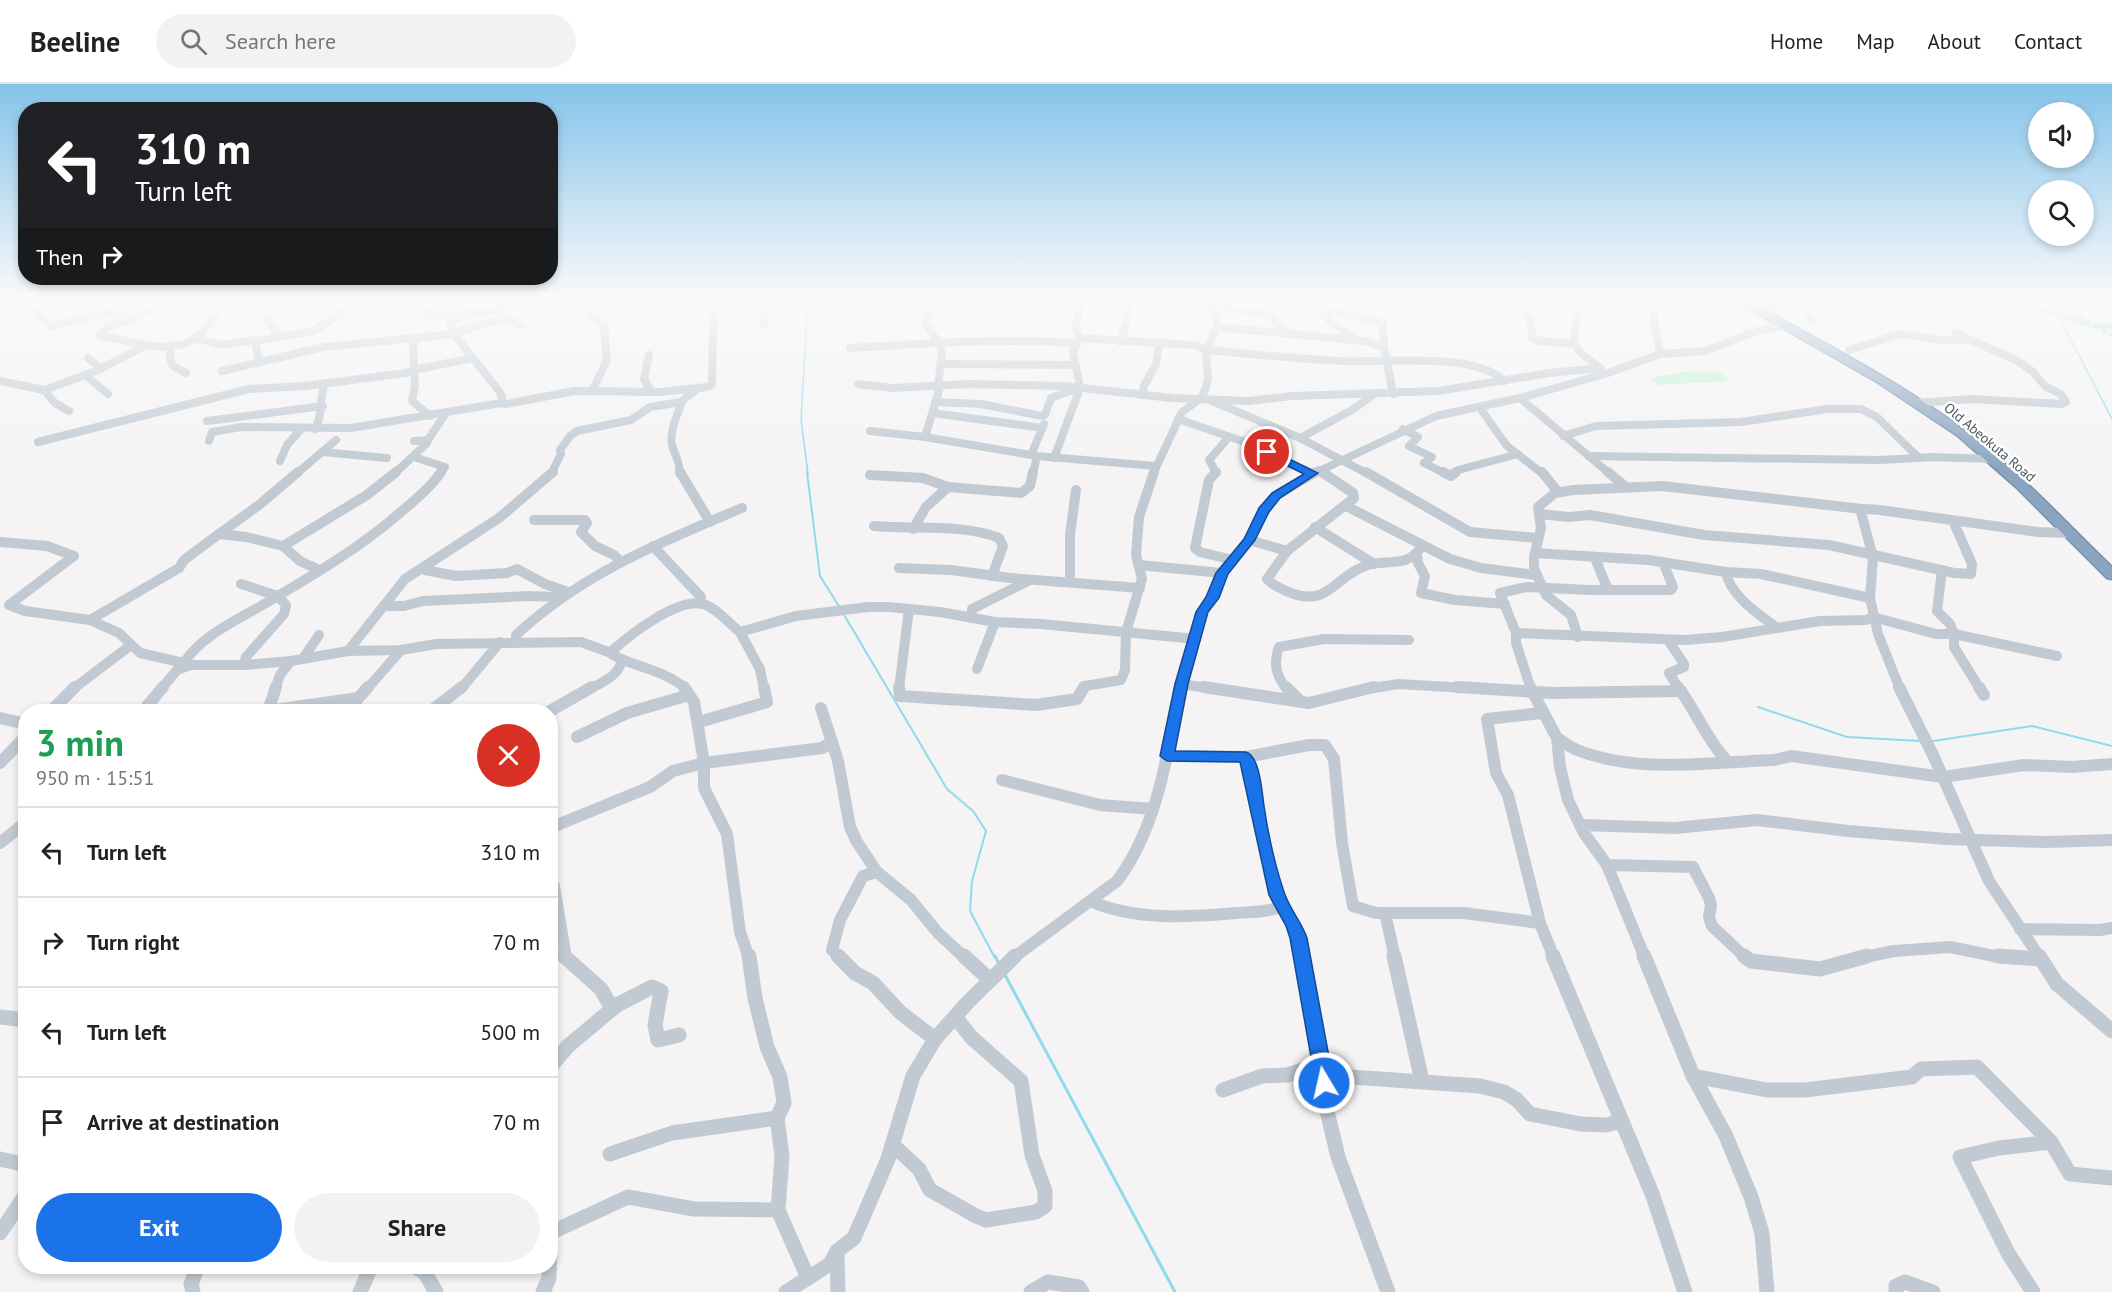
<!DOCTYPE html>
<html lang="en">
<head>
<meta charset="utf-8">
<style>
	body { margin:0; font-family:"PT Sans",sans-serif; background:#f2f2f2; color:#222; height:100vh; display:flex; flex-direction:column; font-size:22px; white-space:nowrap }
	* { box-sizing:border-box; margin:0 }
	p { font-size:20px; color:#767676 }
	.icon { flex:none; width:33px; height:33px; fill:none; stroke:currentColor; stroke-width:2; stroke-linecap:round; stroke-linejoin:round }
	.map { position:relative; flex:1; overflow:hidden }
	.panel { position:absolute; left:18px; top:620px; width:540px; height:570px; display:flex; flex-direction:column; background:#fff; border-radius:24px; box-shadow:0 3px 9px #0003 }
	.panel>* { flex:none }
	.top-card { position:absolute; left:18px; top:18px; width:540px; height:183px; border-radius:24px; box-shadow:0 3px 9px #0003; background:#202124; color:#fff; overflow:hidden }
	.fabs { position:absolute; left:2028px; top:18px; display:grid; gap:12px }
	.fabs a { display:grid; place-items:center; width:66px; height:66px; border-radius:50%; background:#fff; box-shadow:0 3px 9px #0003; font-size:30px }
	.pin { position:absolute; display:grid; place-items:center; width:51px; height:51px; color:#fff; margin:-26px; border:3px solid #fff; border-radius:50%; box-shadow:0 2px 6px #0007 }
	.me { position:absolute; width:66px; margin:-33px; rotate:351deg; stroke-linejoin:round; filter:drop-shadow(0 0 4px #0008) }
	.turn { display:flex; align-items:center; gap:21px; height:126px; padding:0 18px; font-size:27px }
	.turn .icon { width:78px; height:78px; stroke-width:2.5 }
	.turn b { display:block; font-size:42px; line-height:51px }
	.then { display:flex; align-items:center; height:57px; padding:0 18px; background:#0003; gap:12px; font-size:22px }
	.round { display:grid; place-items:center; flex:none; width:63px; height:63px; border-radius:32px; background:#f2f2f2 }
	.headline { display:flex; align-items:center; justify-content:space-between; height:102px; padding:0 18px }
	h1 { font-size:36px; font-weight:800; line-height:45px; color:#1e9e55 }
	.cta { display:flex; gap:12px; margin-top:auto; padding:12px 18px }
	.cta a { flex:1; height:69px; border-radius:36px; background:#1a73e8; color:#fff; font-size:24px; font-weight:800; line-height:69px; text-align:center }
	.cta a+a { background:#f2f2f2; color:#222 }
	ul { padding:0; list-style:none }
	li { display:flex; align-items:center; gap:18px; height:90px; padding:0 18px; border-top:2px solid #e0e0e0 }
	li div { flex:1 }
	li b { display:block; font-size:22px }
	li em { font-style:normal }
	header { display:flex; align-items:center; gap:36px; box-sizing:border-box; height:84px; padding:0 30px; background:#fff; border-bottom:2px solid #e0e0e0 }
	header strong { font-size:28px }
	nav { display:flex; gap:33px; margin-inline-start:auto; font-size:21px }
	.search { width:420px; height:54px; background:#f2f2f2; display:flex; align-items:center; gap:15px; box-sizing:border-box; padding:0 21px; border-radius:33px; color:#767676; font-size:22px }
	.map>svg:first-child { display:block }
	.green { fill:#c3f1d5 }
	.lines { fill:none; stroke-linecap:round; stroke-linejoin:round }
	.stream-far2 { stroke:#90daee; stroke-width:1.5 }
	.stream-far1 { stroke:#90daee; stroke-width:2 }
	.stream { stroke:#90daee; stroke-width:3 }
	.river { fill:#90daee; fill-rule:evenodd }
	.highway-casing { stroke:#7690ad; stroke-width:3 }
	.minor-far3 { stroke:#c1cad2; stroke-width:8 }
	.minor-far2 { stroke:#c1cad2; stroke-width:10 }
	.minor-far1 { stroke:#c1cad2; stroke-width:12 }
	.minor { stroke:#c1cad2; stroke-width:15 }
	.highway { fill:#8ba5c1; fill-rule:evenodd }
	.rail-casing { stroke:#b5b8bd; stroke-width:3 }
	.rail { stroke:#fff; stroke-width:1.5; stroke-dasharray:4.5; stroke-linecap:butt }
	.route { fill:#1a73e8; stroke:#114b97; stroke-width:1.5 }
	.labels { text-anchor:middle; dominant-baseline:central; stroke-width:5; stroke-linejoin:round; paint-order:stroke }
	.far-street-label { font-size:14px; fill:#4a5661; stroke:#fff }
</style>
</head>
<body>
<header>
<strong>Beeline</strong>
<div class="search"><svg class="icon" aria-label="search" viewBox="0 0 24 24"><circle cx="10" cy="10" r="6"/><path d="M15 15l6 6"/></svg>Search here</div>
<nav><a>Home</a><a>Map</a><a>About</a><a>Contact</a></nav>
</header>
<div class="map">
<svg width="2112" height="1208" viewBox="0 0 2112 1208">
	<rect width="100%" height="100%" fill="#f5f3f3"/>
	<polygon class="green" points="1720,287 1730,297 1658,301 1650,294 1681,288"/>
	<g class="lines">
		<g class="stream-far2">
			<polyline points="2057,229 2112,335"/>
			<polyline points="808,390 801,335 808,216"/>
		</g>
		<g class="stream-far1">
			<polyline points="807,388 820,492 840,524"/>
			<polyline points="843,529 947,705 973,727 986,747 972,797 970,827 995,874"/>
			<polyline points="1758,623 1847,653 1921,657"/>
			<polyline points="1933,657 2032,642 2112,662"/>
		</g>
		<g class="stream">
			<polyline points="995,872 999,880"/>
			<polyline points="1005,891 1175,1208"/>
		</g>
		<path class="river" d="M 1998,216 C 2038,216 2073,238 2112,240 L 2112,246 L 2090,244 L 2054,231 Z"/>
		<defs>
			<path id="highway" d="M 1733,216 L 1746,216 C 1820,257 1897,296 1965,347 C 2019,387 2064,437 2112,483 L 2112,495 L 2107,494 L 2016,403 L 1958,352 L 1877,298 Z"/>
		</defs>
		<use href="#highway" class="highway-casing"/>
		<g class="minor-far3">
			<polyline points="20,216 52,242 102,230 141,216"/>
			<polyline points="285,216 302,227"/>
			<polyline points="444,216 427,230 455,232"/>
			<polyline points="577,216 604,241 607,276 592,307"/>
			<polyline points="933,216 925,238 937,257"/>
			<polyline points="1008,216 1080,223"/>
			<polyline points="1286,216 1383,239 1384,263 1393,310"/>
			<polyline points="1519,216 1531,236 1532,254 1539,257 1574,260"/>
			<polyline points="1586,216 1576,235 1573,258 1581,269 1601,285"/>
			<polyline points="1651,216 1660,270"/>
			<polyline points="1806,217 1804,222 1811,235"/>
			<polyline points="0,220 15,216"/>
			<polyline points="649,222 659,216"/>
			<polyline points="1210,222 1273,231 1276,239 1287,248"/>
			<polyline points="1320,224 1329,237 1360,257"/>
			<polyline points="1754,225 1804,222"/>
			<polyline points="500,226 466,230 450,238 458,255 499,307 502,313 501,319 506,320 574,307 660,308 707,303 712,300 713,239 719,216"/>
			<path d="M 111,227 L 131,235 L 106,244 L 100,251 C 130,257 173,274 200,251 C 210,242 215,227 223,216"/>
			<polyline points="267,234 278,252"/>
			<polyline points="506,234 521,241"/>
			<polyline points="131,235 171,216"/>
			<polyline points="764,241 766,216"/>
			<polyline points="1217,243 1365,257 1384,263"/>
			<polyline points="454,249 506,234 500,226 500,216"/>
			<polyline points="195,254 222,261 255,256 259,279"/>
			<path d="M 1080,254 L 1195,261 L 1206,266 C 1252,270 1298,275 1343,277 C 1384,279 1474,267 1504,297"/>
			<polyline points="256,257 313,247 362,216"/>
			<polyline points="1121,258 1131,216"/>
			<polyline points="171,261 170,274 173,282 186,289"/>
			<path d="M 850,264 C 926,259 1000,254 1076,259"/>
			<polyline points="1849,266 1900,250 1943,256 1964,256"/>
			<polyline points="649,271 644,295 651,307"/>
			<polyline points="88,274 101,285"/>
			<polyline points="940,280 1076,281"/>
			<polyline points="222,287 324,263 455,250"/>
			<polyline points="85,291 108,310"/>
			<polyline points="0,297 44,306"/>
			<polyline points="858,300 892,304 967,300 1065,302 1172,314 1249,317 1292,312 1438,307 1549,289 1600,284"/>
			<polyline points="938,301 942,271 939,257"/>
			<polyline points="1142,311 1144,302 1156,280 1159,261"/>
			<polyline points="1520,314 1610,390"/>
			<polyline points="1212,317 1300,354 1368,390"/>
			<polyline points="935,318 981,320 1042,332 1045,331 1051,314 1073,306"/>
			<polyline points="1917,319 1973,315 2062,320 2066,318 2061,310 2046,303 2033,288 2018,277 1955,249"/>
			<polyline points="1480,324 1507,362 1543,390"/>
			<polyline points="69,327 55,319 44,306 96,287 147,261"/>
			<polyline points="933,329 1043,344"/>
			<polyline points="430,332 412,317 415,301 414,286 473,274"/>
			<polyline points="1178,335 1242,357 1312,389"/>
			<polyline points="207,337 323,322"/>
			<path d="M 315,345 C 324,330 318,314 325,299"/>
			<polyline points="1403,345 1418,353 1409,362 1432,373 1424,379 1446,390"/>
			<polyline points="870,347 925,353 1037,372 1156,382"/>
			<polyline points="1563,352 1596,342 1741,338 1827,325 1861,325 1877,333 1919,374"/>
			<polyline points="925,353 939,307 935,301"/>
			<polyline points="1300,354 1352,326 1373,311"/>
			<polyline points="209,357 212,348 241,343 351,344 501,319"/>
			<polyline points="414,357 428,356 446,329"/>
			<polyline points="38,358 249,305 305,302 406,289 414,286 413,258 419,253"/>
			<polyline points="322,368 387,374"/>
			<polyline points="1031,371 1044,340"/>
			<polyline points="1589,372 1879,376 1933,373 1991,375"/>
			<polyline points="414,373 445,383 440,390"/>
			<polyline points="1054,374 1080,304 1073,268 1080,254 1076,242 1082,216"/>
			<polyline points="280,377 287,361 301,345"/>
			<polyline points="1319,386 1324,390"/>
			<polyline points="296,390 336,356"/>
			<polyline points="394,390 427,359"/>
			<polyline points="551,390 561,370 560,366 570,352 577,347 631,336 650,323 681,318 697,305"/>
			<path d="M 680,390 C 680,378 675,371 672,361 C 669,347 678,330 682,317"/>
			<polyline points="1033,390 1037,372"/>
			<polyline points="1153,390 1182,328 1201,314 1206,304 1208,293 1206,266 1217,243 1217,235 1208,216"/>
			<polyline points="1215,390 1216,388 1209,376 1229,353"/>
			<polyline points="1313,390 1436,332 1520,314 1608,289 1660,270 1705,267 1759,246 1783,242"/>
			<polyline points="1454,390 1458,386 1518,370"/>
		</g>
		<g class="minor-far2">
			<polyline points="298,388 259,421 219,450 246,453 283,462 367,411 396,388"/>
			<polyline points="680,388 710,438"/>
			<polyline points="1216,388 1209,396 1195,464 1200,468 1233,476"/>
			<path d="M 1322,388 L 1353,409 L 1354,414 L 1287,467 L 1267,495 C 1273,502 1282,505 1291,509 C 1329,523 1334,493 1365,482 C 1390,473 1405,487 1423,461"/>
			<polyline points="1366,388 1470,448 1538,454"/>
			<polyline points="1443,388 1451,392 1456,388"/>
			<polyline points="1542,388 1558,408"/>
			<polyline points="1608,388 1626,403"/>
			<polyline points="870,391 923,394 948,403 1021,409 1030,402 1033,388"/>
			<polyline points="1346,422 1450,475 1481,484 1536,491"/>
			<polyline points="1539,430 1569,433 1590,431 1704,451 1829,461 1954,489 1971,490 1972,480 1953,437"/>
			<polyline points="534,436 585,436 587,439 581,448 595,462 614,471 621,478"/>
			<path d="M 874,442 C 914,446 961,439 999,454 L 1003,462 L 992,492"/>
			<polyline points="1315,443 1374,480"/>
			<polyline points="913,445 926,423 948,403"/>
			<polyline points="1249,456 1287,467"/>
			<polyline points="0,458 47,462 74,472 9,521 25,527 90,536 119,549 140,569 184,579 184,582"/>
			<polyline points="283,462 300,477 319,486"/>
			<polyline points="653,462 701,513 701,520"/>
			<polyline points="1535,469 1648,476 1726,488 1761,490 1870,514"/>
			<polyline points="1417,471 1418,479 1425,492 1421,509 1455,516 1505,520"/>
			<polyline points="1595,474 1608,506"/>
			<polyline points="1139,481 1222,489"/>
			<polyline points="427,482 425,486 456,492 507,489 517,485 545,500 568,508"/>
			<polyline points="899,484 951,486 1010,494 1140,504"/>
			<polyline points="1942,486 1937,527 1950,540 1954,550 1954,563 1980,605"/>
			<path d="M 1726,488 C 1730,512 1759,530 1777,544"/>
			<polyline points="1070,497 1070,451 1076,406"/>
			<polyline points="241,500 278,512 286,521 284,530 246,573 244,581"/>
			<polyline points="384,522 404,522 423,517 529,512 559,513"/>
			<polyline points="971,534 972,525 1030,496"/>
			<polyline points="90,536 179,484 184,476 219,450"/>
			<polyline points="740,548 760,585 764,605"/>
			<polyline points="1516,549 1685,556 1722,553 1820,537 1866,536 1873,533 1936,550 1954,550 2057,572"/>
			<polyline points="1578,553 1571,531 1546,511 1534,484 1534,473 1541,444 1538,423 1555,409 1573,406 1662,402 1862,425"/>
			<polyline points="1668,556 1684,580 1684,583 1669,589 1679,605"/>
			<path d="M 516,558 L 516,551 C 583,489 659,459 742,424"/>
			<polyline points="348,567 405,495 499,434 553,388"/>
			<polyline points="304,573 319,551"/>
			<path d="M 184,579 C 200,553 235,537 261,522 C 310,493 359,465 402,427 C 416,415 431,403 441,388"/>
			<polyline points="977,585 995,538"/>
			<polyline points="1181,600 1214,605"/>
			<polyline points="73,605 131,561"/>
			<polyline points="161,605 177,586 190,581 244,581 291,577 348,567 401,566 436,560 581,558 611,569"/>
			<polyline points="275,605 280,591 291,577"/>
			<polyline points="367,605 401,566"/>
			<polyline points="461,605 500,558"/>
			<path d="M 590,605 C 604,597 617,593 622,577"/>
			<path d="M 686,605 C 665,586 637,584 613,571 L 613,566 C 631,550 677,514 703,520 C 717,524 729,540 740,548 L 796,532 L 868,523 L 889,523 L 940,528 L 995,538 L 1041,540 L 1196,555"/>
			<polyline points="899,605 909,525"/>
			<polyline points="1084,605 1085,602 1121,596 1125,586 1126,548 1142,495 1136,471 1139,433 1154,388"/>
			<polyline points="1180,605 1202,528 1212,514 1222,489 1249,456 1263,427 1276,411 1316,388"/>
			<path d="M 1287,605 C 1276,592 1273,580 1279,563 L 1324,555 L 1409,556"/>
			<polyline points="1368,605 1398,600 1483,605"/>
			<polyline points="1531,605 1516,559 1516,549 1500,509 1527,503 1590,506 1671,506 1673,503 1663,478"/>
			<polyline points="1900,605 1878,550 1870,514 1873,473 1861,428 1865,425 1880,426 2038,448 2069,449"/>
		</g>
		<g class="minor-far1">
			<polyline points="684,603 694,618 704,679 704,704 727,750 740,848 749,874"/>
			<polyline points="899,603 900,612 1036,621 1077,615 1084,603"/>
			<polyline points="1204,603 1309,619 1374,603"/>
			<polyline points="1286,603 1301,618"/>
			<polyline points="1457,603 1553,609 1681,607"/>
			<polyline points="1530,603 1557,654 1560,683 1568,716 1584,749 1607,781 1645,874"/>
			<path d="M 1678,603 C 1696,627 1706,654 1726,676"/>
			<polyline points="1899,603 1934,673 1989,797 2040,874"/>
			<polyline points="1979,603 1984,611"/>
			<polyline points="821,624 838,677 850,743 857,758 877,788 911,816 938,849 965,874"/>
			<polyline points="51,627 75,603"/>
			<polyline points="143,627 163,603"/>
			<polyline points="268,627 358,614"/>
			<polyline points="268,627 276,603"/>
			<polyline points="347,627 368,603"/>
			<polyline points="431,627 462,603"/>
			<polyline points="550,627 592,603"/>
			<polyline points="1541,629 1487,635 1496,689 1508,711 1540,839 1554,874"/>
			<polyline points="0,634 26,640"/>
			<polyline points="699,638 767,618 764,603"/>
			<polyline points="577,653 627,629 689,611"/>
			<path d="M 1557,654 C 1564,658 1569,663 1577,666 C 1638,690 1710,678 1774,676 L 1791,672 L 1943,693 L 2024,681 L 2072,683 L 2112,680"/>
			<polyline points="1167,672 1246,673 1309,661 1325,661 1334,675 1342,759 1353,822 1376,829 1464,829 1540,839"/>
			<polyline points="1246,673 1277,811 1294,840 1303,874"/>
			<polyline points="0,679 26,652"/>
			<polyline points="1002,696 1100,721 1153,725"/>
			<polyline points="1580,741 1675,744 1757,736 1848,747 1947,755 2046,758 2112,756"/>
			<polyline points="550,744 650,703 673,687 704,679 822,664 832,658"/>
			<polyline points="0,759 26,738"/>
			<polyline points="1607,781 1693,783 1709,814 1711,821 1709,833 1712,842 1746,874"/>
			<polyline points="550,802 554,802 566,874"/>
			<path d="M 1090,817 C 1136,837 1188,833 1237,829 C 1253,828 1268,828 1283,822"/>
			<polyline points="1385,829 1395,874"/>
			<polyline points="2020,845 2100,846 2112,844"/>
			<polyline points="840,874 832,866 840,836 863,792 877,788"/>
			<path d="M 1013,874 L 1117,797 C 1158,743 1168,668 1180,603"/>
			<polyline points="1860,874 1894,867 1950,863 2004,874"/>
		</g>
		<g class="minor">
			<polyline points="564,872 601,905 609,919 617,921 652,903 661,907 655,941 658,956 679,951"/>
			<polyline points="749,872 755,914 767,963 780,993 784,1019 777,1034 782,1072 778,1126 808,1194"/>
			<polyline points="838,872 855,889 873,899 901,929 935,955"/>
			<polyline points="964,872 990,896"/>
			<polyline points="1302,872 1320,973 1324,984 1324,1014 1338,1073 1388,1208"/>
			<polyline points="1394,872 1422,997"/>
			<polyline points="1553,872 1653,1112 1685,1208"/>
			<polyline points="1644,872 1693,992 1726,1052 1751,1113 1762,1149 1767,1208"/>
			<polyline points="1744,872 1751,877 1820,885 1867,872"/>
			<polyline points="1998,872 2040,875"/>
			<polyline points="2039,872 2057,900 2112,947"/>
			<polyline points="0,933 26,936"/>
			<polyline points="550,983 568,962 617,921"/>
			<polyline points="1693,992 1767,1006 1805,1006 1912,993 1921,985 1977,983 2051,1058 2070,1090 2112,1094"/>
			<polyline points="1223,1006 1262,992 1287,991 1316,982 1333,990 1351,993 1480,1002 1504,1008 1516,1015 1530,1030 1581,1040 1606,1041 1621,1037"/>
			<polyline points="892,1060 919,1085 930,1106 976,1132 986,1136 1036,1128 1045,1122 1045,1107 1032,1071 1021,997 972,954 955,933"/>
			<polyline points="610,1070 672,1049 777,1034"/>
			<polyline points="0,1075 26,1081"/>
			<polyline points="0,1149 26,1110"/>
			<polyline points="550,1149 628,1113 694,1125 778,1126"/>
			<polyline points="837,1171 838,1208"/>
			<polyline points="414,1182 425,1189 436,1208"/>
			<polyline points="193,1208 191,1200 198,1182"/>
			<polyline points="360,1208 370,1185 374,1182"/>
			<polyline points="543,1208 549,1194 550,1167"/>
			<polyline points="786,1208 830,1180 837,1167 854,1154 888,1075 913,992 935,955 968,918 1015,872"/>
			<polyline points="1031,1208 1048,1198 1079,1203 1082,1208"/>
			<polyline points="1896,1208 1896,1202 1905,1198 1933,1208"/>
			<polyline points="2033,1208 2008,1169 1960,1073 1999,1064 2051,1058"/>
		</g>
		<use href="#highway" class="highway"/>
		<defs>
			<polyline id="rail" points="2052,216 2112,252"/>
		</defs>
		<use href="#rail" class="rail-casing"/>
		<use href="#rail" class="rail"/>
	</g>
	<linearGradient id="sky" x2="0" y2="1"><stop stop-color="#85c3ea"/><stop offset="0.56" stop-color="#fafafa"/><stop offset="1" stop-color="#fafafa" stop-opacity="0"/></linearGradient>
	<rect width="2112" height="385" fill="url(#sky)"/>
	<path class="route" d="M 1267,364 L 1318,389 L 1280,414 L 1269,428 L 1255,456 L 1228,490 L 1219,514 L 1208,528 L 1188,600 L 1175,667 L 1246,668 C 1260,672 1262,709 1264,722 C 1268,750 1275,781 1284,808 C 1289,824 1301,837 1307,854 L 1329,973 C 1333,984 1335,994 1331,1005 L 1324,1008 L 1317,1005 C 1313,995 1315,984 1311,973 L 1290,854 L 1286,842 L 1269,811 L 1240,678 L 1167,677 L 1160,672 L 1175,600 L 1196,528 L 1206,513 L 1216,489 L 1244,455 L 1259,424 L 1272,409 L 1304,390 L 1263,370 L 1262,368 Z"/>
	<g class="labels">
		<g class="far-street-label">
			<text transform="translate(1990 358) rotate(40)">Old Abeokuta Road</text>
		</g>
	</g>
</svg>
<div class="fabs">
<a><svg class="icon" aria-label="sound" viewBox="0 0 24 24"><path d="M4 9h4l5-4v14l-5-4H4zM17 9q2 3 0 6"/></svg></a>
<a><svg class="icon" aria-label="search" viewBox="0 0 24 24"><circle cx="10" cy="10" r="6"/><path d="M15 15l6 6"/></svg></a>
</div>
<div class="pin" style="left:1267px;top:368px;background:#d93025"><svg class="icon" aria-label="arrive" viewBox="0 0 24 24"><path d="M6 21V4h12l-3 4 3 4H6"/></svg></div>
<svg class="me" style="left:1324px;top:999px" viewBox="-20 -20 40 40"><circle r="17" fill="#1a73e8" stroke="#fff" stroke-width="3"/><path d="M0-11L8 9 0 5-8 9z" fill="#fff"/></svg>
<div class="top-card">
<div class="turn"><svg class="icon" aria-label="left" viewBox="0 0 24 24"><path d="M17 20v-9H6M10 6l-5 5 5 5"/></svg><div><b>310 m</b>Turn left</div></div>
<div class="then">Then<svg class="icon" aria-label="right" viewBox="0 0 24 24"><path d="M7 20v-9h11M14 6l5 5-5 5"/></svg></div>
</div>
<section class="panel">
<div class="headline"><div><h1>3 min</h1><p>950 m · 15:51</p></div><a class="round" style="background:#d93025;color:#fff"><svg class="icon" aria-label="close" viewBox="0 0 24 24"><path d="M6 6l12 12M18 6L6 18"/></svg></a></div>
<ul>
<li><svg class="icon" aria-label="left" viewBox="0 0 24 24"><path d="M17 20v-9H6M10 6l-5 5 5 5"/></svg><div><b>Turn left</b></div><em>310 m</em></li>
<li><svg class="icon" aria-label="right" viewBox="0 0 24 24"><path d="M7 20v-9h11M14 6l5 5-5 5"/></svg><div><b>Turn right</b></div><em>70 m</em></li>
<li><svg class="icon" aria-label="left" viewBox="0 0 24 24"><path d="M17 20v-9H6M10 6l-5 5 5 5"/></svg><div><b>Turn left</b></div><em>500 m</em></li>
<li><svg class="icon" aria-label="arrive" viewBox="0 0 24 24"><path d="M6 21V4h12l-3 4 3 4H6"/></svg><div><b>Arrive at destination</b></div><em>70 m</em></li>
</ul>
<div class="cta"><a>Exit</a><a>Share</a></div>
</section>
</div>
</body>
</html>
